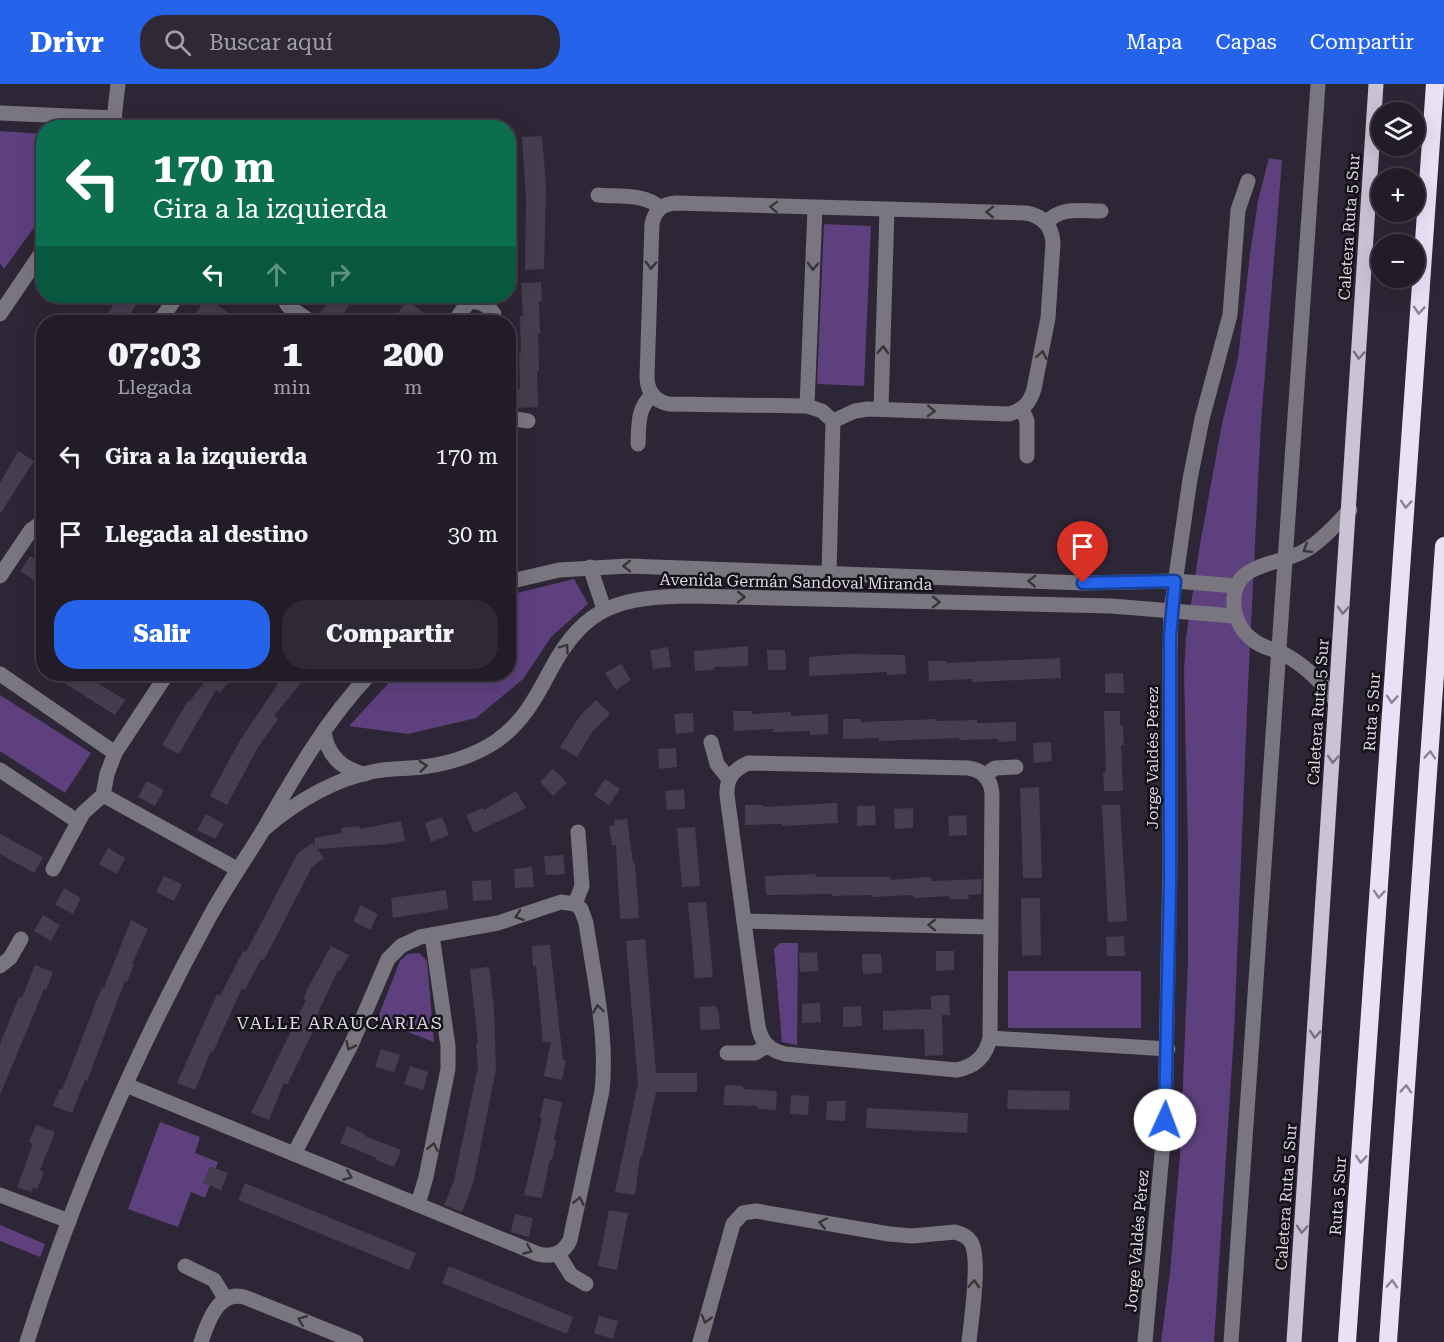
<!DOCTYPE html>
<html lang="es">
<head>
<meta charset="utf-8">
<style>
	body { margin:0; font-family:"Roboto Serif",serif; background:#2e2934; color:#f1f3f6; height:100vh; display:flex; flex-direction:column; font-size:22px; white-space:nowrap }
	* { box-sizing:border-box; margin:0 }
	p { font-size:20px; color:#a2a1a8 }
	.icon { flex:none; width:33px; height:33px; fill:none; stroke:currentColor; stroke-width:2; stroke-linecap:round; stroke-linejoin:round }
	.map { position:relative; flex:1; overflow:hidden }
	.details { position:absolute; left:36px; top:231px; width:480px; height:366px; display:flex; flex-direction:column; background:#221c28; border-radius:24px; box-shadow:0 6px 24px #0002,0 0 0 2px #3f3a45 }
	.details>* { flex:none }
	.banner { position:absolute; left:36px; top:36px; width:480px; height:183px; border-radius:24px; box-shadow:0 6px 24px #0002,0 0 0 2px #3f3a45; background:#0b6e4f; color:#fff; overflow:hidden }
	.fabs { position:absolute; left:1371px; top:18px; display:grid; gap:12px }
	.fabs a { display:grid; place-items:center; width:54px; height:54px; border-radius:50%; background:#221c28; box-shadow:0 6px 24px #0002,0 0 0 2px #3f3a45; font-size:30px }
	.pin { position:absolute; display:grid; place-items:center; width:51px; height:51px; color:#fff; margin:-62px -26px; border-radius:50% 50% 50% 0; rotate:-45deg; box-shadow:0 0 6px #0007 }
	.pin .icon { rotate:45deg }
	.me { position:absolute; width:66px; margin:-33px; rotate:2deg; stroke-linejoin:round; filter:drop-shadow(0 0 4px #0008) }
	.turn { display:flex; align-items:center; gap:21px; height:126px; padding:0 18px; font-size:27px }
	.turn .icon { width:78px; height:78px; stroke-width:2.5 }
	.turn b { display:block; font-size:42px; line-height:51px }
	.lanes { display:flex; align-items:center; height:57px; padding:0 18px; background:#0003; justify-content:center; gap:30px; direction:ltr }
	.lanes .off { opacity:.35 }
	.eta { display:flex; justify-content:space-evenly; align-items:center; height:102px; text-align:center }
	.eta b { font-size:36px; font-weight:800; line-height:42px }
	.primary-button { display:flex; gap:12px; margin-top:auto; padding:12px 18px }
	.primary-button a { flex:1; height:69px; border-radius:24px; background:#2563eb; color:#fff; font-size:24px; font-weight:800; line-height:69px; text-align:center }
	.primary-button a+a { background:#2e2934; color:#f1f3f6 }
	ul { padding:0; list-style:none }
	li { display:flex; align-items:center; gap:18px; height:78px; padding:0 18px }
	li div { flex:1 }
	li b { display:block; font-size:22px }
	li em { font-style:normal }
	header { display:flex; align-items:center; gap:36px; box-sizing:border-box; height:84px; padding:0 30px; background:#2563eb; color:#fff }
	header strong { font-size:28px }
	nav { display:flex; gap:33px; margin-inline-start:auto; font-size:21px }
	.search { width:420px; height:54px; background:#2e2934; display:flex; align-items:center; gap:15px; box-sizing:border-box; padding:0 21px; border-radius:24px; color:#a2a1a8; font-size:22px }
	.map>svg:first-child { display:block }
	.green { fill:#5e407e }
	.building { fill:#463e50 }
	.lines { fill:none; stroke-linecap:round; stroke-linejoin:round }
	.minor { stroke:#79767f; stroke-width:15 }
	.major { stroke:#cac2d5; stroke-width:15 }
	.highway { stroke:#eae1f7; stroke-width:18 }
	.oneway { stroke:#37343c }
	.oneway2 { stroke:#8a8393 }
	.oneway3 { stroke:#787280 }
	.route-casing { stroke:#184099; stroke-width:15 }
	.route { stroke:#2563eb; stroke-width:10 }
	.labels { text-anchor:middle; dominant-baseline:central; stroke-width:5; stroke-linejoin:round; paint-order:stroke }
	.street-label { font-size:16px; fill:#ddd8e3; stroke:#141118 }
	.neighbourhood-label { font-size:18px; letter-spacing:1.5px; fill:#ddd8e3; stroke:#141118 }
</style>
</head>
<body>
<header>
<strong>Drivr</strong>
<div class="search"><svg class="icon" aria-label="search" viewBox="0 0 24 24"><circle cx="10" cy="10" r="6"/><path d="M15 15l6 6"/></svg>Buscar aquí</div>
<nav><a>Mapa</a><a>Capas</a><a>Compartir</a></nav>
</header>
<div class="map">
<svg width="1444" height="1258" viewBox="0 0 1444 1258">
	<rect width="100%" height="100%" fill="#2d2636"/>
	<g class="green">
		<polygon points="0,47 44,50 43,131 4,185 0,179"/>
		<polygon points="1269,74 1282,76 1261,339 1248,602 1234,950 1214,1258 1161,1258 1170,1189 1180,1071 1188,878 1188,761 1184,587 1186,554 1200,460 1222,340 1238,274 1250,170 1258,117"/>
		<polygon points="824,140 871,142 864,302 817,300"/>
		<polygon points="574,495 588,520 551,553 523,595 476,634 408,650 349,642 397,590 508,590 509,511"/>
		<polygon points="0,611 91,669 65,709 0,667"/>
		<polygon points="780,859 798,859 797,961 782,958 774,865"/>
		<polygon points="419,869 427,877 434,958 377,936 400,877 408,870"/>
		<polygon points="1141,887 1141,944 1008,944 1008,887"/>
		<polygon points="160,1038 200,1053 195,1069 218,1078 205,1114 191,1108 178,1143 128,1125"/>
		<polygon points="0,1141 45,1160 40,1173 0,1157"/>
	</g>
	<g class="building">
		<polygon points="542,52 546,103 544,185 525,186 526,115 522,53"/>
		<polygon points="541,198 542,217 539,217 540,250 538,250 539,287 537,287 538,323 518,324 517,305 520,305 519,270 521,269 520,232 523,232 521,199"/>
		<polygon points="119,212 142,212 125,238 102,238"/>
		<polygon points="333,212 356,212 337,238 332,238 320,229"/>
		<polygon points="206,214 243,238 210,238 196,229"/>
		<polygon points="407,216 423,228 416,238 406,238 396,232"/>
		<polygon points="18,367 34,377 0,430 0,399"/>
		<polygon points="30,472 44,480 44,487 37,498 20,487"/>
		<polygon points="748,562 748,582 714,583 714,586 695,587 694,567"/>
		<polygon points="668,563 671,583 653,585 650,566"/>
		<polygon points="767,566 785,566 786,586 768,586"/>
		<polygon points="849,570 905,571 906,590 887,591 887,588 809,592 809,573"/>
		<polygon points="1060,574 1061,594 972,598 972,595 929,597 928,577 946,577 946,579"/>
		<polygon points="621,580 631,596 616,606 605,589"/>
		<polygon points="1123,589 1124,609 1105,609 1105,590"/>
		<polygon points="50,590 83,590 125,616 115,631"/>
		<polygon points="194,590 235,590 220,609 216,606 179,670 162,661 188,617 189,618 205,597"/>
		<polygon points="265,590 308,590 274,632 278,635 258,663 227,721 210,712 239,658 278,600"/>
		<polygon points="596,616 610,630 593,647 577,673 560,663 579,633"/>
		<polygon points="733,627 752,627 752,630 791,628 791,632 828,630 828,650 810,651 810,647 773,648 773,645 734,647"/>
		<polygon points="1104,627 1120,627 1120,641 1123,641 1124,661 1121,661 1123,707 1104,707 1103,688 1106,688"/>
		<polygon points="693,629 694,648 676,650 674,630"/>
		<polygon points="843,635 861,635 861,638 937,635 937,637 977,636 977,639 1016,638 1016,657 998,658 998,655 959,656 959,654 879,657 879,654 843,655"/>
		<polygon points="1051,658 1052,677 1034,679 1033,659"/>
		<polygon points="676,664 677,683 659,685 658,665"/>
		<polygon points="553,685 567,699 553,712 540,698"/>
		<polygon points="605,695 620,705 609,721 594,711"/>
		<polygon points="147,697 164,706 155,722 138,713"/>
		<polygon points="1039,703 1042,794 1023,794 1020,704"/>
		<polygon points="684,705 685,725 667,726 665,707"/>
		<polygon points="516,707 526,724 474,749 466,731 483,724 484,726"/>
		<polygon points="837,719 838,739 782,742 782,740 745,741 745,721 763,721 763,723"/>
		<polygon points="1102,721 1120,721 1127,837 1108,838"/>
		<polygon points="857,722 875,722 876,741 857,742"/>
		<polygon points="913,724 913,744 895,745 894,725"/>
		<polygon points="206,730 224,740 215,755 197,746"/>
		<polygon points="966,731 967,751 949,752 948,732"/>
		<polygon points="442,733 449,751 431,758 425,739"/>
		<polygon points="627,735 633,779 635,779 639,834 620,835 616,761 612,761 609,742 615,741 614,736"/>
		<polygon points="401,737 405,757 387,760 317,765 324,774 312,783 264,876 261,875 245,906 242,904 213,968 211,967 195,1006 177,999 217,910 220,912 243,867 246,868 298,769 312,759 315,763 314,754 342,749 341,744 360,742 360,745"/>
		<polygon points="695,743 700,802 682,803 677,744"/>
		<polygon points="0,750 43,773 34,789 0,770"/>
		<polygon points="108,764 125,774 117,790 99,780"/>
		<polygon points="563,771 565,790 546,791 544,772"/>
		<polygon points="532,783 534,803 515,804 514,785"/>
		<polygon points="816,790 817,793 890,793 890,796 931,793 932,797 982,795 981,810 968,811 969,815 950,815 950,812 914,814 913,811 872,813 872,811 832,812 832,810 766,811 765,792"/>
		<polygon points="164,792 182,800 174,817 156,808"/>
		<polygon points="491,796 492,816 473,817 472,797"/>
		<polygon points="64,804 81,814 73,830 55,821"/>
		<polygon points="446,806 448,825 393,834 391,814"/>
		<polygon points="1021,814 1040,814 1041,871 1022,872"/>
		<polygon points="706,818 713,893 695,894 688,819"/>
		<polygon points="361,821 378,830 370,846 353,837"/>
		<polygon points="43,831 60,841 51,857 34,847"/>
		<polygon points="131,836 148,845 132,880 134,881 127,898 125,897 87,997 85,996 72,1029 53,1022 60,1005 62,1006 102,903 104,904"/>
		<polygon points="1124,852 1125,872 1107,872 1106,853"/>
		<polygon points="645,855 656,989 697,989 697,1008 656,1008 642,1073 640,1073 635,1111 615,1108 638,999 626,857"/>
		<polygon points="550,861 563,976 566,977 562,996 544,992 551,958 543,958 536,882 533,882 532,862"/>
		<polygon points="331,862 349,871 340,887 338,886 311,944 314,945 306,962 287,1001 284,999 269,1036 251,1029 306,916 303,915 311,898"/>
		<polygon points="936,867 954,867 954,886 936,887"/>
		<polygon points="817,868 818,887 800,888 799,869"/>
		<polygon points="862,870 881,870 882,889 863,890"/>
		<polygon points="35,881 53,888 46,906 44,905 0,1011 0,960 19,913 22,914"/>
		<polygon points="489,883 494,924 496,985 473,1100 462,1128 444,1121 454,1097 478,983 476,959 478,959 470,885"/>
		<polygon points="949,911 950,931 942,931 943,971 925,972 924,945 883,946 883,927 931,925 931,912"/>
		<polygon points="820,919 821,938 802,939 802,920"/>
		<polygon points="716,922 717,926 718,925 720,945 701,946 699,923"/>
		<polygon points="861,922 862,942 843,943 843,923"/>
		<polygon points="381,965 400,971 394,988 375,983"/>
		<polygon points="410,982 428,988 423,1006 404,1000"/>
		<polygon points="725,1001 743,1002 743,1005 777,1007 776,1026 758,1025 758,1022 723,1021"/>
		<polygon points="1008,1006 1070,1007 1069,1026 1007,1025"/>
		<polygon points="791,1011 809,1012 808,1031 790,1030"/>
		<polygon points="544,1014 562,1018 554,1056 556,1056 552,1076 550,1075 542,1114 524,1111 542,1034 540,1033"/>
		<polygon points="827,1017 846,1017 845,1037 826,1036"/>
		<polygon points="867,1024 968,1029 967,1049 866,1044"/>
		<polygon points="36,1041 55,1048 40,1086 44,1088 37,1105 33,1103 31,1108 17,1103 33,1060 29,1058"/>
		<polygon points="347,1042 365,1050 365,1052 401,1066 394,1083 376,1076 377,1074 340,1059"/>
		<polygon points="210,1082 228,1089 221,1106 203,1099"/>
		<polygon points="245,1099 416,1169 409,1186 238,1116"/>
		<polygon points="609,1126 628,1129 617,1186 598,1182"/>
		<polygon points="515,1130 533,1134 529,1153 511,1148"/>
		<polygon points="449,1182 573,1233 567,1250 442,1199"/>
		<polygon points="599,1232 618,1237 613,1255 594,1249"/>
	</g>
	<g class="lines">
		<g class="minor">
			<polyline points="0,29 115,34"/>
			<polyline points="113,44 118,0"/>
			<path d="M 598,111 C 617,113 646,109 660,124"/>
			<path d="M 1046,139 C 1061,122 1081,127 1101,127"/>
			<polyline points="282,212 288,222 311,238"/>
			<path d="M 468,218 C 480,217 487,220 494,230"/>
			<polyline points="0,230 44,165"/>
			<polyline points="159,238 177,212"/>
			<polyline points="454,238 473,212"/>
			<polyline points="807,322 815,124"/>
			<polyline points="881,325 887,126"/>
			<polyline points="1022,325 1027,337 1027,372"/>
			<polyline points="508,334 528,337"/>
			<path d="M 638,360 C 639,341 637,325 652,311"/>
			<polyline points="590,483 604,525"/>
			<path d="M 829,489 L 833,337 L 822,327 L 807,322 L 669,320 C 654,317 647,307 647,293 L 652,140 C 655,126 662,120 676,119 L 1026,129 C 1043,132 1052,142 1053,159 L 1048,234 L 1034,305 C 1030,319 1023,326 1009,330 L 868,325 L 855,327 L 833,337"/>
			<polyline points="0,492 31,446 44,437"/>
			<polyline points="508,498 559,486 628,482 1083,499 1175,497 1237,502"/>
			<polyline points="0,590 115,669"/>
			<path d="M 1336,617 C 1320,597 1305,581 1282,569 C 1272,565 1261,563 1253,556 C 1242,548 1235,535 1234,521 C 1231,476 1279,483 1306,466 C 1323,456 1336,440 1350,426"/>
			<path d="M 324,647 C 327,671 341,685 365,690"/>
			<polyline points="711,658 717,680 729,695"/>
			<path d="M 748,679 L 968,684 C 983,686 991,695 992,710 L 990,954 C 986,972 975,983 956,986 L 785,970 C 769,966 761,958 758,942 L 727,711 C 726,695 733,686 748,679 Z"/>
			<polyline points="0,686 77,737"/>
			<polyline points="985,691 995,684 1016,683"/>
			<polyline points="103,711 237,785"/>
			<path d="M 264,745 C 297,717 333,695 376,687 C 391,684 406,685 422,683 C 447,680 473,672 495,658 C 521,641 536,614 550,587 C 586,519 622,513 693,512 L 1111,522 L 1235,532"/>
			<polyline points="53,785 83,729 103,711 107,690 115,669 167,590"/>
			<polyline points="575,820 582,802 578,748"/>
			<polyline points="744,837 990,843"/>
			<polyline points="0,882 10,874 21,855"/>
			<polyline points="990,954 1168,965"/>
			<polyline points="727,969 755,969 767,962"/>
			<path d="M 126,1001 C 263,1058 401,1113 538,1170 C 553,1174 564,1169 570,1156 L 602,1007 C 608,953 594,893 586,839 L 581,825 L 575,820 L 561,818 L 498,839 L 420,853 L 401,862 L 388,875 L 351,961 L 294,1070"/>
			<polyline points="0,1111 69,1137"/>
			<polyline points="418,1120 426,1093 448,985 448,962 432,851"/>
			<polyline points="558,1170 571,1191 586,1200"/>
			<polyline points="185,1182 214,1196 225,1214"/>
			<path d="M 27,1258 C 73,1111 136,967 210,832 C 227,801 247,773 265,743 C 296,689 327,635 370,590"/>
			<path d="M 201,1258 C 208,1237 219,1204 247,1214 L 356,1258"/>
			<path d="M 700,1258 L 733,1140 L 743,1129 L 756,1127 L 889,1150 L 912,1152 L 955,1148 C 962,1150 967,1152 971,1158 C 981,1174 971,1237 969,1258"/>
			<polyline points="1145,1258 1165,1036 1170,778 1170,570 1171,527 1190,395 1202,335 1230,231 1238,126 1248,97"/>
			<polyline points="1231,1258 1318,0"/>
		</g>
		<polyline class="major" points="1294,1258 1376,0"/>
		<g class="highway">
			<polyline points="1347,1258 1435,0"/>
			<polyline points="1388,1258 1444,462"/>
		</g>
	</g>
	<defs><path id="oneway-chevron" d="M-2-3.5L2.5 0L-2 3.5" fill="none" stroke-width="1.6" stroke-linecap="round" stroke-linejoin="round" transform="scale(1.5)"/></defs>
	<g class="oneway">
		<use href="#oneway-chevron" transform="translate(774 123) rotate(-178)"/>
		<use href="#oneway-chevron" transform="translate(990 128) rotate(-179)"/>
		<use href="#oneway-chevron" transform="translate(651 181) rotate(92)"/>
		<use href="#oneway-chevron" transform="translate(813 182) rotate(92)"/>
		<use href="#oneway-chevron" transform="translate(883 266) rotate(-88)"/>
		<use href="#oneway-chevron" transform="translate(1042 271) rotate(-79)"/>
		<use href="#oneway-chevron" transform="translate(931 327) rotate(2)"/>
		<use href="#oneway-chevron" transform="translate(1307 465) rotate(148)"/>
		<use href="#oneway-chevron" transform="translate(627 482) rotate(-180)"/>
		<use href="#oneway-chevron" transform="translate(1032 497) rotate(-178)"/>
		<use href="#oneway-chevron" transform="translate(741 513) rotate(1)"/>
		<use href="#oneway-chevron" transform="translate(936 518) rotate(1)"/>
		<use href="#oneway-chevron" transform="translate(565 564) rotate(-54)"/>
		<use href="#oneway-chevron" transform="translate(423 682) rotate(-6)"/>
		<use href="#oneway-chevron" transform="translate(519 832) rotate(161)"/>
		<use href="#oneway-chevron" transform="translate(932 841) rotate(-179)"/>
		<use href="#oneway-chevron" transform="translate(598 925) rotate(-98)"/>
		<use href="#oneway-chevron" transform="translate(350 962) rotate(116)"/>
		<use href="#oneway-chevron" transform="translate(433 1063) rotate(-78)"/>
		<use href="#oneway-chevron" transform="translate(348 1092) rotate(22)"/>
		<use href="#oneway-chevron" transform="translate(579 1117) rotate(-78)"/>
		<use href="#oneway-chevron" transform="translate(823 1139) rotate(-169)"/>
		<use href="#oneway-chevron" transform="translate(528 1166) rotate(23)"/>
		<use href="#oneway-chevron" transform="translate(974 1200) rotate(-87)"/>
		<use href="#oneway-chevron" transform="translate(706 1235) rotate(106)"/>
		<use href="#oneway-chevron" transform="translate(302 1236) rotate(-158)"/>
	</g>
	<g class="oneway2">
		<use href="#oneway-chevron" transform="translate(1419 226) rotate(94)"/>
		<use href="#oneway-chevron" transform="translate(1406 420) rotate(94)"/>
		<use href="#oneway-chevron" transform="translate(1392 615) rotate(94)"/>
		<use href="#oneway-chevron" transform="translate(1430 671) rotate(-86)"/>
		<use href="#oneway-chevron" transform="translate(1379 810) rotate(94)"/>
		<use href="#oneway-chevron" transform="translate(1406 1005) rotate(-86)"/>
		<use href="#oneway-chevron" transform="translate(1361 1075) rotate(94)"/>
		<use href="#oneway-chevron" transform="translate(1392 1200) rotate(-86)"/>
	</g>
	<g class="oneway3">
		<use href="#oneway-chevron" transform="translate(1359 271) rotate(94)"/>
		<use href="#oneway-chevron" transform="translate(1343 526) rotate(94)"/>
		<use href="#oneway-chevron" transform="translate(1333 675) rotate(94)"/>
		<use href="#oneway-chevron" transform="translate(1315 950) rotate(94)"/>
		<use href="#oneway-chevron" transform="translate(1302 1145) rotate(94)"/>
	</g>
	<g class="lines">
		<defs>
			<polyline id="route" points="1083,499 1175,497 1170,552 1170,799 1165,1036"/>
		</defs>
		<use href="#route" class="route-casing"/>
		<use href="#route" class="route"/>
	</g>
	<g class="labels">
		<g class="street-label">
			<text transform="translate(1349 143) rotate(-86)">Caletera Ruta 5 Sur</text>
			<text transform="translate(796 498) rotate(1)">Avenida Germán Sandoval Miranda</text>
			<text transform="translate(1318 628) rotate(-86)">Caletera Ruta 5 Sur</text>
			<text transform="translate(1372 628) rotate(-86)">Ruta 5 Sur</text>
			<text transform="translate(1152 674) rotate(-90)">Jorge Valdés Pérez</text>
			<text transform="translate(1338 1112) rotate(-86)">Ruta 5 Sur</text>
			<text transform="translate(1286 1113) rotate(-86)">Caletera Ruta 5 Sur</text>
			<text transform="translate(1137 1157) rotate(-85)">Jorge Valdés Pérez</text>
		</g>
		<g class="neighbourhood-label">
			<text x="340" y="938">VALLE ARAUCARIAS</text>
		</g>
	</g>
</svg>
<div class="fabs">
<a><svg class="icon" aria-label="layers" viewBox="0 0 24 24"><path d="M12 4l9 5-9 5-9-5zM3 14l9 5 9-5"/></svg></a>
<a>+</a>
<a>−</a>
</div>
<div class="pin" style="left:1083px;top:499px;background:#d93025"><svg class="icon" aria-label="arrive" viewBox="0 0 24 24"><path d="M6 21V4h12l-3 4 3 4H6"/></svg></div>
<svg class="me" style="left:1165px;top:1036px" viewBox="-20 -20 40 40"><circle r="19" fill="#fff"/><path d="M0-13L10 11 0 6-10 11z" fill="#2563eb"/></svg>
<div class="banner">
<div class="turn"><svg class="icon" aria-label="left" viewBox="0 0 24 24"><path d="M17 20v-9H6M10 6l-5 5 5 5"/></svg><div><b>170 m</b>Gira a la izquierda</div></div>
<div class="lanes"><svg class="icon" aria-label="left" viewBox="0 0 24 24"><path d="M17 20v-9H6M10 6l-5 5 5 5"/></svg><svg class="icon off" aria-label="ahead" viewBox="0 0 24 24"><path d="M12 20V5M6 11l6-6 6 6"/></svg><svg class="icon off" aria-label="right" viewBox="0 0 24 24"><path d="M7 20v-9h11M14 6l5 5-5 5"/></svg></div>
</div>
<section class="details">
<div class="eta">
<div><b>07:03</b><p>Llegada</p></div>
<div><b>1</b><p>min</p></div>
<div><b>200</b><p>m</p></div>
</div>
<ul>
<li><svg class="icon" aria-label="left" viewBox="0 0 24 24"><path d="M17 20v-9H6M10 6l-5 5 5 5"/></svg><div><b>Gira a la izquierda</b></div><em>170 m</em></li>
<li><svg class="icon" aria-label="arrive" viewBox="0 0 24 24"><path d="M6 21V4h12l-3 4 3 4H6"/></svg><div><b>Llegada al destino</b></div><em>30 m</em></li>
</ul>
<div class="primary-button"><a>Salir</a><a>Compartir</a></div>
</section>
</div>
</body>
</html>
